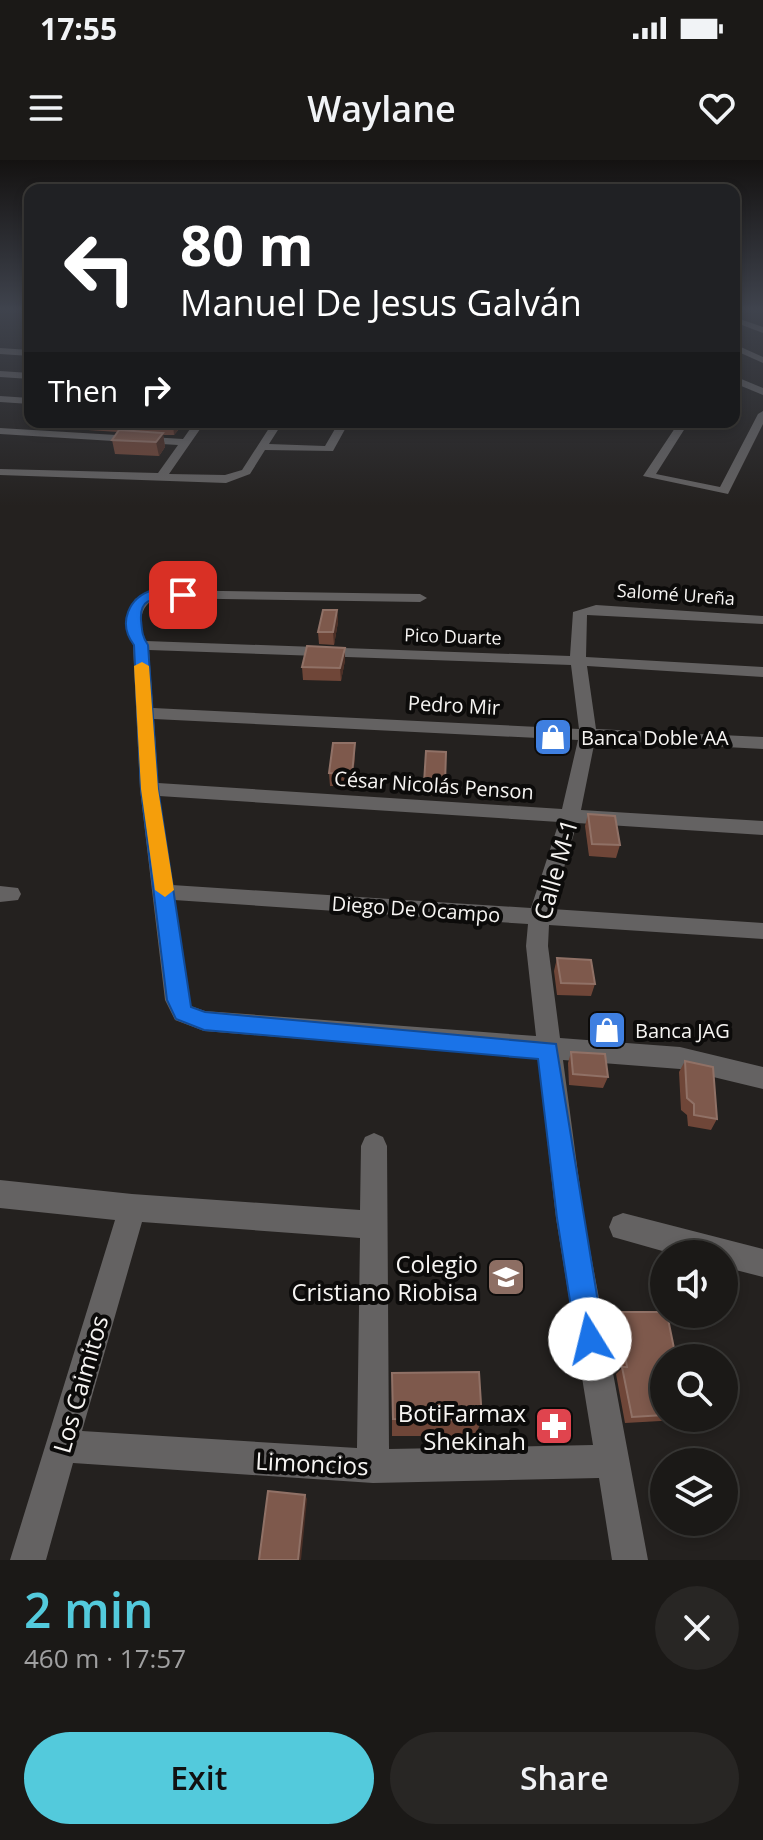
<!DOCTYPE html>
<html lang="en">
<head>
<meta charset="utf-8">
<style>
	body { margin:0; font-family:"Open Sans",sans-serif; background:#282624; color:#f1f3f6; height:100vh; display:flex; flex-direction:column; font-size:30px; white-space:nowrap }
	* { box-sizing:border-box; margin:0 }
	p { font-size:26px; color:#a0a0a1 }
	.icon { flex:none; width:44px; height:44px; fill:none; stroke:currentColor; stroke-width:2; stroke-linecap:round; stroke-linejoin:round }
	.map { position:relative; height:1400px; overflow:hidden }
	.drawer { display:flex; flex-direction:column; background:#1b1917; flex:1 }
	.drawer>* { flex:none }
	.banner { position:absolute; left:24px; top:24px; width:716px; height:244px; border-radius:16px; box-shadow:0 4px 12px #0003,0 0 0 2px #393836; background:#202124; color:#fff; overflow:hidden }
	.fabs { position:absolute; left:650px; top:1080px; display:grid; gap:16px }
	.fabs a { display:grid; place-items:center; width:88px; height:88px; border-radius:50%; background:#1b1917; box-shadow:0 4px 12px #0003,0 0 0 2px #393836; font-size:40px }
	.pin { position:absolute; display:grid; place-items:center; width:68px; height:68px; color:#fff; margin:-34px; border-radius:16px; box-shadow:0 4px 12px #0006 }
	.me { position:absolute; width:88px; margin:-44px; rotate:351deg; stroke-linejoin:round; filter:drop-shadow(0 0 6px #0008) }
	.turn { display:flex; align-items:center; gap:28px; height:168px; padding:0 24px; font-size:36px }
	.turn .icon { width:104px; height:104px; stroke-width:2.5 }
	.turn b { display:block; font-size:56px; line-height:68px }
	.then { display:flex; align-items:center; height:76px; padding:0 24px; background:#0003; gap:16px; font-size:30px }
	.round { display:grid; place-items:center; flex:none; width:84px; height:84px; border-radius:42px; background:#282624 }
	.headline { display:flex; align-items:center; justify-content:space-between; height:136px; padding:0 24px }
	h1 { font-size:48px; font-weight:600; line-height:60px; color:#53cadc }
	.action { display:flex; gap:16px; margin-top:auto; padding:16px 24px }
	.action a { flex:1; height:92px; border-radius:48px; background:#53cadc; color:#111; font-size:32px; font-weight:600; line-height:92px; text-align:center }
	.action a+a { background:#282624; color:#f1f3f6 }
	.status { display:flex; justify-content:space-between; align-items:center; height:56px; padding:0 40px; background:#1b1917; direction:ltr }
	.status svg { height:22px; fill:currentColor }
	header { display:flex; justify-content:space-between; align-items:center; height:104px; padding:0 24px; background:#1b1917; font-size:36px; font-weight:600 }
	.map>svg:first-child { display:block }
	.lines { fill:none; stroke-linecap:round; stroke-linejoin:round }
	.street { fill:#646262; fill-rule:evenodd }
	.wall { fill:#6f4638 }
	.shaded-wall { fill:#4b2f26 }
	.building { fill:#7e594c; stroke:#907166; stroke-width:2 }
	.route { fill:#1a73e8; stroke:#114b97; stroke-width:2 }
	.slow { fill:#f59e0b }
	.labels { text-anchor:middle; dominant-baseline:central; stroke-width:8; stroke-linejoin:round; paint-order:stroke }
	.far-street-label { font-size:18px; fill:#f6f4f2; stroke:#0c0b0a }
	.street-label { font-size:20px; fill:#f6f4f2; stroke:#0c0b0a }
	.poi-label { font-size:20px; fill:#f6f4f2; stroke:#0c0b0a; text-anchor:start }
	.near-street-label { font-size:24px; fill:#f6f4f2; stroke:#0c0b0a }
	.near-poi-label { font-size:24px; fill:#f6f4f2; stroke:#0c0b0a; text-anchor:end }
</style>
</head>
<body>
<div class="status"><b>17:55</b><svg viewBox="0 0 49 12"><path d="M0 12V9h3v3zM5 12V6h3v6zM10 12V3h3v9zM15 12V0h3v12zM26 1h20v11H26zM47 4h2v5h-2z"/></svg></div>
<header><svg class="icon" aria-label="menu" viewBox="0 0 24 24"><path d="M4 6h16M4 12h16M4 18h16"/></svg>Waylane<svg class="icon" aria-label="heart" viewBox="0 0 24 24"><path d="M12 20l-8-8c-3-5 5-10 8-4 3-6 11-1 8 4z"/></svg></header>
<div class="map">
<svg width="763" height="1400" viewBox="0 0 763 1400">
	<rect width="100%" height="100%" fill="#24211f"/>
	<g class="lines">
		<g class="street">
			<polygon points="734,157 763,167 763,173 734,162"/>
			<polygon points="734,184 763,197 763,203 734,190"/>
			<polygon points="0,188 30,190 30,196 0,194"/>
			<polygon points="0,211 30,213 30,219 0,217"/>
			<polygon points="734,216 763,228 763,235 734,223"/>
			<polygon points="0,236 30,238 30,244 0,242"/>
			<polygon points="763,251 763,264 728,334 643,316 679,262 689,262 656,314 720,327 758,254"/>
			<polygon points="195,262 205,262 169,314 225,315 242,310 273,262 283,262 269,284 325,286 339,262 349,262 333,291 265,290 250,314 226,323 0,315 0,309 158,313 178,285 0,274 0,268 183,279"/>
			<path d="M 153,430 L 420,434 L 427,438 L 420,442 L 155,438 C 139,448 138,464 146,481 L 570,496 L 573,452 L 596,445 L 763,456 L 763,464 L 587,455 L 586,497 L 763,507 L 763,517 L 587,506 L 596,569 L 763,577 L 763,589 L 595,580 L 581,650 L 763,661 L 763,675 L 577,663 L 552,749 L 763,763 L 763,779 L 549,765 L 548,786 L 560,878 L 680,887 L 763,907 L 763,929 L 680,909 L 563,900 L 584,1058 L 648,1400 L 612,1400 L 599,1318 L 373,1323 L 73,1303 L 46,1400 L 10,1400 L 115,1060 L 0,1048 L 0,1020 L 132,1034 L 360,1050 L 361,986 L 365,977 L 374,973 L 383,977 L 387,986 L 389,1289 L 593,1285 L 556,1058 L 538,898 L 204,871 L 175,860 L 165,840 L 140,629 L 133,485 L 126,463 L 135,439 ZM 149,490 L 571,505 L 579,569 L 153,548 ZM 154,559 L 578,580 L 562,649 L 158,623 ZM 159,636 L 559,662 L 531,748 L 172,725 ZM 174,740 L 528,764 L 526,786 L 536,876 L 205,851 L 191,846 ZM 142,1062 L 360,1078 L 357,1288 L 82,1271 Z"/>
			<polygon points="0,726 18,728 21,734 18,740 0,742"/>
			<polygon points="623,1053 763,1089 763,1117 724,1107 724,1094 673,1094 613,1077 609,1067 613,1057"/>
		</g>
	</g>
	<g class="wall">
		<polygon points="56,262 185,262 174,275 163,275 165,287 159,296 115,294 112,280 118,272 58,268"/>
		<polygon points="337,450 338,462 334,485 319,484 318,472"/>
		<polygon points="345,488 345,500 341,521 303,520 302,507"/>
		<polygon points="355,583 355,596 352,626 330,626 329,613"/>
		<polygon points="426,591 446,592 445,636 424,635"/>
		<polygon points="588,654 620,685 616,698 589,696 585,666"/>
		<polygon points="557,798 595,824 591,836 557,835 554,811"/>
		<polygon points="571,892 608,917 603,928 569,925 568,903"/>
		<polygon points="685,901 717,959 711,970 688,966 687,955 681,950 679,912"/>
		<polygon points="618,1152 664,1198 664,1258 698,1258 696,1259 625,1263 616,1214 621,1209 612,1161"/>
		<polygon points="392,1213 482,1260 475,1276 392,1276"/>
		<polygon points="541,1254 571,1272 569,1275 541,1276 539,1257"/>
	</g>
	<g class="shaded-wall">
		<polygon points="175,262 185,262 174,275 173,265"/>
		<polygon points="163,273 165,287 159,296 156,282"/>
		<polygon points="337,450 338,462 334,485 333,472"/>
		<polygon points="345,488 345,500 341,521 340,508"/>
		<polygon points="355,583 355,596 352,626 352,614"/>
		<polygon points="305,1335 307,1339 301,1400 298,1400"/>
	</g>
	<g class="building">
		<polygon points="124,262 175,262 173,265"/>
		<polygon points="119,270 163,273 156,282 112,280"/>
		<polygon points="323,450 337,450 333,472 318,472"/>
		<polygon points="307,486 345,488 340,508 302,507"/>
		<polygon points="333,583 355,583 352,614 329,613"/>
		<polygon points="426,591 446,592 445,624 424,623"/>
		<polygon points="588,654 615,656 620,685 592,684"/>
		<polygon points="557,798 591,800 595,824 561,823"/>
		<polygon points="571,892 605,894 608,917 573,914"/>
		<polygon points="685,901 713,907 717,959 694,955 694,944 687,938"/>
		<polygon points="618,1152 664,1152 664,1154 667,1154 676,1198 664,1198 664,1255 632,1257 622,1207 627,1207"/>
		<polygon points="479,1212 482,1260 393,1259 392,1213"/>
		<polygon points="568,1253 571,1272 543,1273 541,1254"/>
		<polygon points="268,1331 305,1335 298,1400 259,1400"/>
	</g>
	<linearGradient id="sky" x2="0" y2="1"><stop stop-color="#141211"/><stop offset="0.43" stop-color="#3f434d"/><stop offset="1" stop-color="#3f434d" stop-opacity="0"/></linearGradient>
	<rect width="763" height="346" fill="url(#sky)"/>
	<path class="route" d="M 153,430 L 183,431 L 189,435 C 171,447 139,426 141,460 C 142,470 142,477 148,485 L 158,629 L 191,847 L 205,852 L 556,884 L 604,1179 L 600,1189 L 590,1193 L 580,1189 L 576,1179 L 557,1058 L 538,899 L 204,870 L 176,859 L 167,840 L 141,629 L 134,485 C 117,463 129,437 153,430 Z"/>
	<polygon class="slow" points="142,502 149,506 158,629 174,730 165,737 155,730 141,629 134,506"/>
	<defs>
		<symbol id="shop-square" viewBox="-11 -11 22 22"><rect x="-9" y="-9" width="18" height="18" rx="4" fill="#3f7fe0" stroke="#0c0b0a"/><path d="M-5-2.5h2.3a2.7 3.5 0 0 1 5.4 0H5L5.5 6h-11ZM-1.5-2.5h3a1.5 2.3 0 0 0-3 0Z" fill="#fff"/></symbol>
		<symbol id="school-square" viewBox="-11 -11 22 22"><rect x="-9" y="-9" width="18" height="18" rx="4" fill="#8d6e63" stroke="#0c0b0a"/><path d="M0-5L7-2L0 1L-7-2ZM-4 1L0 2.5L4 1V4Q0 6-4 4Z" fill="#fff"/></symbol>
		<symbol id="pharmacy-square" viewBox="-11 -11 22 22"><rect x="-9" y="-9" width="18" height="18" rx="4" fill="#e0444e" stroke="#0c0b0a"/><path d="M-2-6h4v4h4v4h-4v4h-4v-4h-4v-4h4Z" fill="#fff"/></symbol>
	</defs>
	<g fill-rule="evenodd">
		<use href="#shop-square" x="531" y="555" width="44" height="44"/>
		<use href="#shop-square" x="585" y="848" width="44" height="44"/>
		<use href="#school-square" x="484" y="1095" width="44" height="44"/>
		<use href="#pharmacy-square" x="532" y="1244" width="44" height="44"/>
	</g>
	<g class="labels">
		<g class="far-street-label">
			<text transform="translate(676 434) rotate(4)">Salomé Ureña</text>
			<text transform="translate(453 476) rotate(2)">Pico Duarte</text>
		</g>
		<g class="street-label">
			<text transform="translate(454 545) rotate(3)">Pedro Mir</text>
			<text transform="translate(434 625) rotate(4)">César Nicolás Penson</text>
			<text transform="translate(416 749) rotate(4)">Diego De Ocampo</text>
		</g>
		<g class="poi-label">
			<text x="581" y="577">Banca Doble AA</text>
			<text x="635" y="870">Banca JAG</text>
		</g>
		<g class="near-street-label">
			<text transform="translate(555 709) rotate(-74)">Calle M-1</text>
			<text transform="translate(80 1224) rotate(-74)">Los Caimitos</text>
			<text transform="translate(312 1303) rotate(3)">Limoncios</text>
		</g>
		<g class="near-poi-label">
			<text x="478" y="1103">Colegio<tspan x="478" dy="28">Cristiano Riobisa</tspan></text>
			<text x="526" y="1252">BotiFarmax<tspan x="526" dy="28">Shekinah</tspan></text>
		</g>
	</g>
</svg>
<div class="fabs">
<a><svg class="icon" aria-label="sound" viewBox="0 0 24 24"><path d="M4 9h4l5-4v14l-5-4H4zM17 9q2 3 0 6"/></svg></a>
<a><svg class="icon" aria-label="search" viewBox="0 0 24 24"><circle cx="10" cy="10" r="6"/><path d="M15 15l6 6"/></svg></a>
<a><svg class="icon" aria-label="layers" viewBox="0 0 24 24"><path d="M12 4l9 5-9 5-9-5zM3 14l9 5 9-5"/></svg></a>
</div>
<div class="pin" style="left:183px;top:435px;background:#d93025"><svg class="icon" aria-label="arrive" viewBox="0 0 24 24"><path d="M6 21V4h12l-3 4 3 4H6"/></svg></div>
<svg class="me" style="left:590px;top:1179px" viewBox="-20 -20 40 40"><circle r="19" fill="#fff"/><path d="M0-13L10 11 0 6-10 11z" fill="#1a73e8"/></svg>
<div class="banner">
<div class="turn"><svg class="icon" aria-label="left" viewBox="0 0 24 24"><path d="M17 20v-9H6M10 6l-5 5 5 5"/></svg><div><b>80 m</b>Manuel De Jesus Galván</div></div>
<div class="then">Then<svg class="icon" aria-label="right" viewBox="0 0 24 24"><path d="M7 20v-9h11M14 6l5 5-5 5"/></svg></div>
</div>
</div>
<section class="drawer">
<div class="headline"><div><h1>2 min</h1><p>460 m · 17:57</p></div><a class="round"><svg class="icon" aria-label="close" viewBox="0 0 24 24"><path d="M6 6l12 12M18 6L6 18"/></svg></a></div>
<div class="action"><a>Exit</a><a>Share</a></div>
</section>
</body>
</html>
